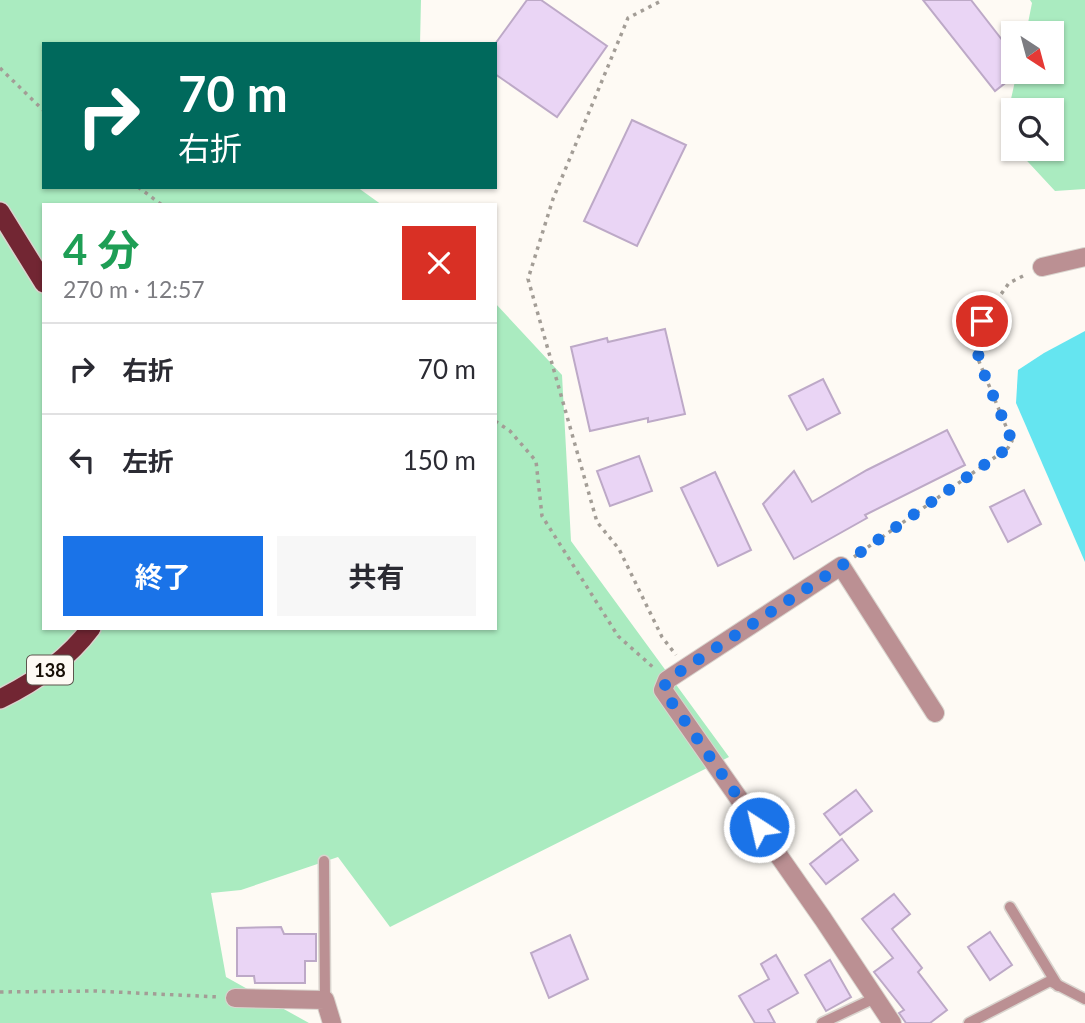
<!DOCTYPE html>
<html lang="ja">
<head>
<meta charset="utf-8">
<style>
	body { margin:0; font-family:Lato,"Noto Sans JP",sans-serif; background:#f7f7f7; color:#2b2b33; height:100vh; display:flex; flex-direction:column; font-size:26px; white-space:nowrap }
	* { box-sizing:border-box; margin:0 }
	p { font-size:23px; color:#7c7c81 }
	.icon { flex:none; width:38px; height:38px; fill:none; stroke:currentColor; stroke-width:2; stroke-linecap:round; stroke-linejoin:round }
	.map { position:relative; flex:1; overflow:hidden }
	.details { position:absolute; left:42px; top:203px; width:455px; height:427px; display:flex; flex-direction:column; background:#fff; border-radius:0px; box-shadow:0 2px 5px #0004 }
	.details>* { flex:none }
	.top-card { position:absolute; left:42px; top:42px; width:455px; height:147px; border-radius:0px; box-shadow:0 2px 5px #0004; background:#00695c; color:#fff; overflow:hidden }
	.needle { width:46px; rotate:144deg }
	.buttons { position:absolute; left:1001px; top:21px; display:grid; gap:14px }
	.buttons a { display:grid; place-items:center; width:63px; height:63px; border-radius:0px; background:#fff; box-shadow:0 2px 5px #0004; font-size:35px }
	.pin { position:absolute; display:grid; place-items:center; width:60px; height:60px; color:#fff; margin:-30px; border:4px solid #fff; border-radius:50%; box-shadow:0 2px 7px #0007 }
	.me { position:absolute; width:77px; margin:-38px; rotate:325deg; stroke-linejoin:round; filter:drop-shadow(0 0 5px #0008) }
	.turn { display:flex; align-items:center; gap:24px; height:147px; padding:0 21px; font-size:32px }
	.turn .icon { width:91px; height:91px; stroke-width:2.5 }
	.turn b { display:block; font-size:49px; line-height:60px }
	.round { display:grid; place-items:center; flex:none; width:74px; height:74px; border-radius:0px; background:#f7f7f7 }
	.head { display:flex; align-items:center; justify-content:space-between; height:119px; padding:0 21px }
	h1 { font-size:42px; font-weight:700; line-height:52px; color:#1e9e55 }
	.cta { display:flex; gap:14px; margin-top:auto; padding:14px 21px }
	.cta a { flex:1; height:80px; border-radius:0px; background:#1a73e8; color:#fff; font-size:28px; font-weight:700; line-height:80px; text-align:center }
	.cta a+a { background:#f7f7f7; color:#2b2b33 }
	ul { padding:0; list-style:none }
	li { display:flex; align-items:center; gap:21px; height:91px; padding:0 21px; border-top:2px solid #e1e1e2 }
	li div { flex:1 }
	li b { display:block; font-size:26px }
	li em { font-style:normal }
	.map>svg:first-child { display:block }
	.green { fill:#aaebc0 }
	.water { fill:#65e5f0 }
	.building { fill:#ead5f5; stroke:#bda9c7; stroke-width:2 }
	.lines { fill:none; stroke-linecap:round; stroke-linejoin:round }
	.service-casing { stroke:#d9d4ce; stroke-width:13 }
	.minor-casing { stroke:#d9d4ce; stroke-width:20 }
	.trunk-casing { stroke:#d9d4ce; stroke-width:22 }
	.path { stroke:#a39d96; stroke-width:3.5; stroke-dasharray:3.5 5; stroke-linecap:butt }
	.service { stroke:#bb9093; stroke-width:10 }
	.minor { stroke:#bb9093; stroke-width:18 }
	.trunk { stroke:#722633; stroke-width:19 }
	.route { stroke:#1a73e8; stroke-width:12; stroke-dasharray:0 21.6 }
	.labels { text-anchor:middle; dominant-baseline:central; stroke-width:5; stroke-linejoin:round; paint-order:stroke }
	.shield { fill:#fefaf4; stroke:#5c554d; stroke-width:2 }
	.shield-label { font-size:18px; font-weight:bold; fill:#160e05 }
</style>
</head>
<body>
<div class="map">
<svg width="1085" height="1023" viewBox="0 0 1085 1023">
	<rect width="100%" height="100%" fill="#fefaf4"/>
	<g class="green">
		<polygon points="0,0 421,0 420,44 44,44 44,187 357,187 382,205 44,205 44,628 495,628 495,303 562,375 571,541 729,757 390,927 338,857 241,890 211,893 226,977 309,1023 0,1023"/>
		<polygon points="1030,0 1085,0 1085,189 1055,191 1016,149 1052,149 1052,110 1013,110 1013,145 1003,135 1017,72 1052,72 1052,33 1026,33 1032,3"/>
	</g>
	<polygon class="water" points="1085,331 1085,562 1016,403 1018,370 1044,353"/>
	<g class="building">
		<polygon points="527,0 541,0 607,46 557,117 495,74 495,44"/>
		<polygon points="923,0 971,0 1013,54 1013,77 995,91"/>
		<polygon points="632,120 686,145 637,246 584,221"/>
		<polygon points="665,329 685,414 648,422 648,418 590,431 571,347 607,338 608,342"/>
		<polygon points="823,379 840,413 807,430 789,396"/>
		<polygon points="947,430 965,465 865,515 867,518 794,559 763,504 794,471 812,502 867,470"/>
		<polygon points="639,456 652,491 610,506 597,471"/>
		<polygon points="715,472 751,550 718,566 681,488"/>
		<polygon points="1024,490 1041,524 1008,542 990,507"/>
		<polygon points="856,790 872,811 840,835 824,814"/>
		<polygon points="842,839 858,860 826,884 810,864"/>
		<polygon points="894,894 910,914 892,929 922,968 918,972 947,1010 930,1023 906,1023 899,1013 904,1010 874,972 893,958 862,919"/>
		<polygon points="281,927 284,934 316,934 316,961 305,961 305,983 255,983 254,976 237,976 237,928"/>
		<polygon points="990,932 1012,965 990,980 968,947"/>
		<polygon points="570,935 588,979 549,998 531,953"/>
		<polygon points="776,955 798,993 768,1010 775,1023 755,1023 739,996 769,979 761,964"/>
		<polygon points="830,960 851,997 826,1011 805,975"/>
	</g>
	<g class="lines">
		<defs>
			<g id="service">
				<polyline points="324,861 325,1000"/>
				<polyline points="1010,907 1058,986"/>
				<polyline points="822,1023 875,998"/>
				<polyline points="969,1023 1050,981 1085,999"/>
			</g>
			<g id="minor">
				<polyline points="1042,267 1085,257"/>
				<polyline points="235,998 325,1000 332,1023"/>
				<polyline points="892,1023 823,919 663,690 667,680 841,566 935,713"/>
			</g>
			<g id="trunk">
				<polyline points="0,212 44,283"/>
				<path d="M 0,699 C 35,682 67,660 91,628"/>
			</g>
		</defs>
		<use href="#service" class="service-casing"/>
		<use href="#minor" class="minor-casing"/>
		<use href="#trunk" class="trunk-casing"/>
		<g class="path">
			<polyline points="659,2 628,18 553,199 528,279 597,522 619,549 662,637 676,655"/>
			<polyline points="0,68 44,111"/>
			<polyline points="138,187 162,205"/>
			<polyline points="495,421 510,431 536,461 542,516 618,636 655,669"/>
			<polyline points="854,557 1008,448 1012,441 978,359 982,321 1009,283 1027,274"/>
			<polyline points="0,992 95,991 219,997"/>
		</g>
		<use href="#service" class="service"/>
		<use href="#minor" class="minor"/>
		<use href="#trunk" class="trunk"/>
	</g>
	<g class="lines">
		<polyline class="route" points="759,827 663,690 667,680 841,566 1008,448 1012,441 978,359 982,321"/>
	</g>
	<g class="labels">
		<rect class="shield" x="27" y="655.5" width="46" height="29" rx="5"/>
		<g class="shield-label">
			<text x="50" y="670">138</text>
		</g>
	</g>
</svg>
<div class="buttons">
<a><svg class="needle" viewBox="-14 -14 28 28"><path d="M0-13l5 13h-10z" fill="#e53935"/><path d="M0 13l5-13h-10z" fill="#7c7c81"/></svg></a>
<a><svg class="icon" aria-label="search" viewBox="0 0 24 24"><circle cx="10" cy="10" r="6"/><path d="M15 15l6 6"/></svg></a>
</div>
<div class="pin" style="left:982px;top:321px;background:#d93025"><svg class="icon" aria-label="arrive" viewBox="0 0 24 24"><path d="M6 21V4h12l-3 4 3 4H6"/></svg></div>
<svg class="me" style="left:759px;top:827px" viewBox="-20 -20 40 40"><circle r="17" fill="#1a73e8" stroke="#fff" stroke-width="3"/><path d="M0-11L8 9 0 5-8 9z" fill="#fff"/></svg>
<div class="top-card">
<div class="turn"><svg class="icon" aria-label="right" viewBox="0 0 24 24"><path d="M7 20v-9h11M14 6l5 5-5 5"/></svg><div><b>70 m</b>右折</div></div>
</div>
<section class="details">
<div class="head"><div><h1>4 分</h1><p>270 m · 12:57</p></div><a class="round" style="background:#d93025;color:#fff"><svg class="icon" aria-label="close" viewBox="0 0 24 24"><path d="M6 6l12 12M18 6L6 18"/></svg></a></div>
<ul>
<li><svg class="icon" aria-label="right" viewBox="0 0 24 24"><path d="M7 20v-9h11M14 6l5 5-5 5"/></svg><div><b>右折</b></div><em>70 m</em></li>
<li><svg class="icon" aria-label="left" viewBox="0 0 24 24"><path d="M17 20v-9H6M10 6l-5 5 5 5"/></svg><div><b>左折</b></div><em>150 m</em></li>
</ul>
<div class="cta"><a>終了</a><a>共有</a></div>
</section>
</div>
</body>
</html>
